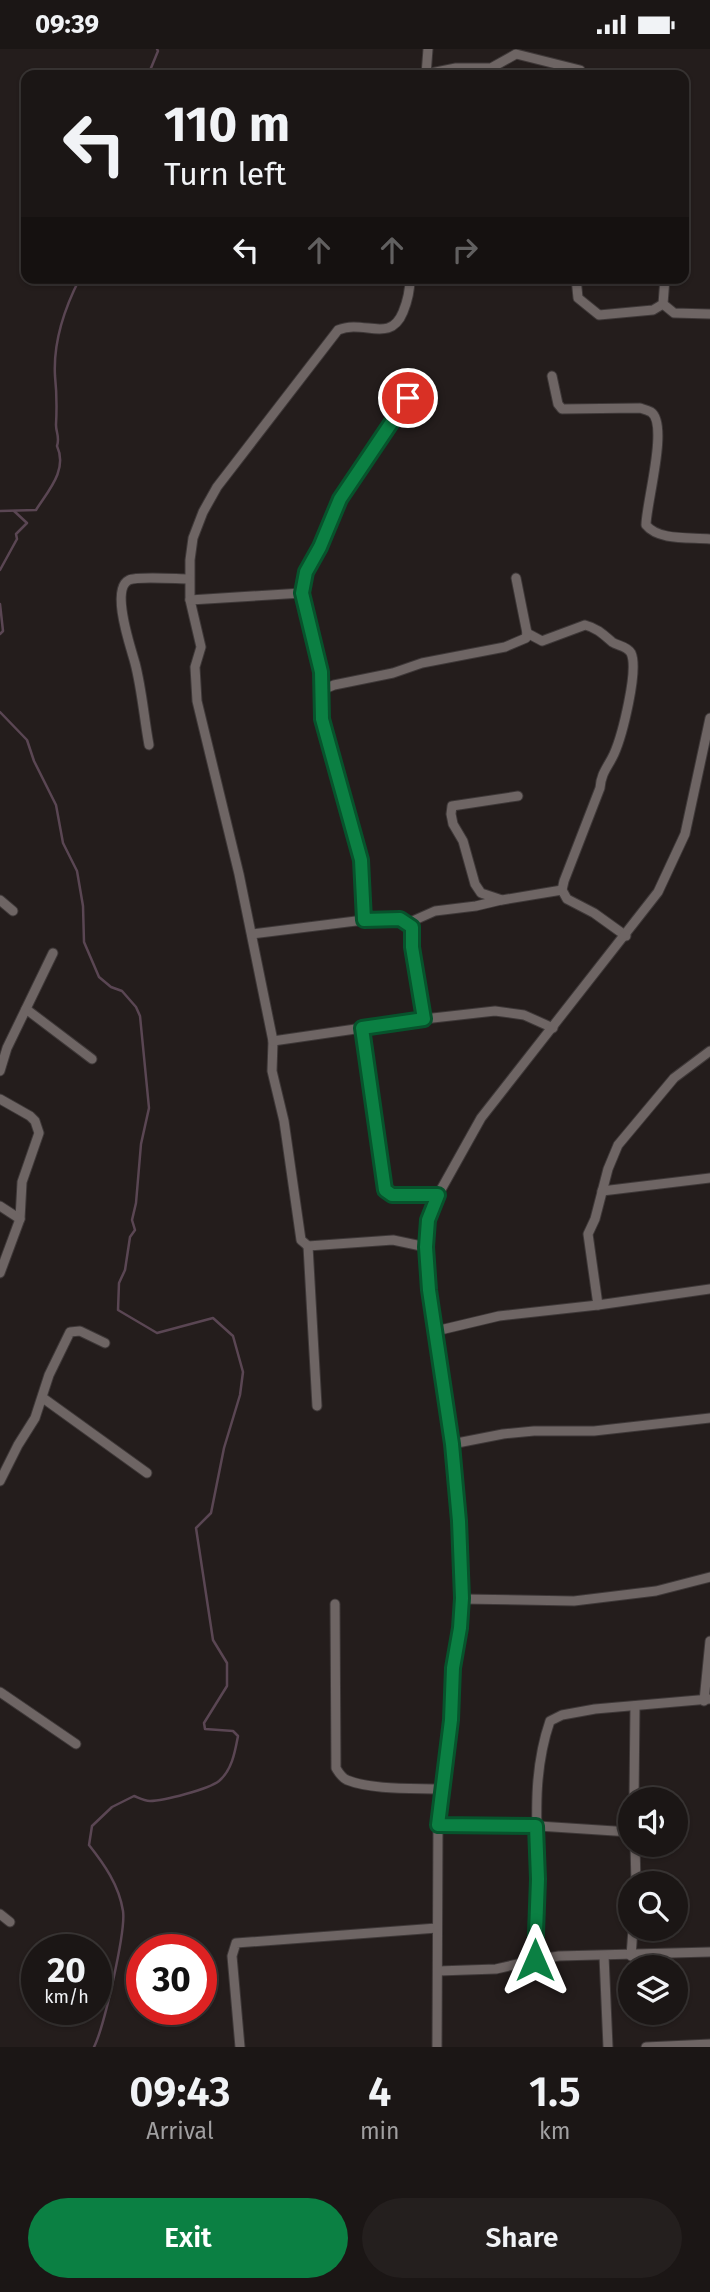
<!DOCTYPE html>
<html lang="en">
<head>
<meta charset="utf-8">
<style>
	body { margin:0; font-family:"Fira Sans",sans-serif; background:#241f1e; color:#f1f3f6; height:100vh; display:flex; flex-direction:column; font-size:26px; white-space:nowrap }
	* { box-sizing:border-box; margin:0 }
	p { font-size:23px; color:#a09fa0 }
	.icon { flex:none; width:38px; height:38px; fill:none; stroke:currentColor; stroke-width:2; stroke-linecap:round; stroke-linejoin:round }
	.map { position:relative; height:1998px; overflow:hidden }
	.drawer { display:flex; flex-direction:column; background:#1b1615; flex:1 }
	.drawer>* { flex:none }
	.guide { position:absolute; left:21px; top:21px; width:668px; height:214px; border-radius:14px; box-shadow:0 2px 5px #0004,0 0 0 2px #393534; background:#1b1615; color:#f1f3f6; overflow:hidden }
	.buttons { position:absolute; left:618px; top:1738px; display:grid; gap:14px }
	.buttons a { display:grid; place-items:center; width:70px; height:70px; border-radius:50%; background:#1b1615; box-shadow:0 2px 5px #0004,0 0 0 2px #393534; font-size:35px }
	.speed { position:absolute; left:21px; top:1885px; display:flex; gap:14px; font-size:35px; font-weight:700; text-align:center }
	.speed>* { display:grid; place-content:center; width:91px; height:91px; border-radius:50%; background:#1b1615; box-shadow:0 2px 5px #0004,0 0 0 2px #393534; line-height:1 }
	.speed small { font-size:18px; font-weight:400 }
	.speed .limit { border:10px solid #d22; background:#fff; color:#111 }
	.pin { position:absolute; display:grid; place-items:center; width:60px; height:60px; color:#fff; margin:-30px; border:4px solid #fff; border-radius:50%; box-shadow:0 2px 7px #0007 }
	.me { position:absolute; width:77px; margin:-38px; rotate:0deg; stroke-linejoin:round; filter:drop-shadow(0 0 5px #0008) }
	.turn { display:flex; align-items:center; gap:24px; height:147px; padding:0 28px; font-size:32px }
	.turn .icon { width:91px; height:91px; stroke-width:2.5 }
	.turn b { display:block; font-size:49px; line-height:60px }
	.lanes { display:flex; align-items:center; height:66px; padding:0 28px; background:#0003; justify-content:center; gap:35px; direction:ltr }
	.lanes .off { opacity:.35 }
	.eta { display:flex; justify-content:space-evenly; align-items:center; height:119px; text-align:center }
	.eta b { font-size:42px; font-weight:600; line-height:49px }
	.button { display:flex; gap:14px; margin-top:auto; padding:14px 28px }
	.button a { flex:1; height:80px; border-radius:42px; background:#0b8043; color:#fff; font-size:28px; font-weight:600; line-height:80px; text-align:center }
	.button a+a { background:#241f1e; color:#f1f3f6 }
	.status { display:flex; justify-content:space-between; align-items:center; height:49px; padding:0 35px; background:#1b1615; direction:ltr }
	.status svg { height:19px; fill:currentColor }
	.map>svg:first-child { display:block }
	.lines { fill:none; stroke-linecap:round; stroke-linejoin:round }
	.stream { stroke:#5a4653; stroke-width:2.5 }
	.minor-casing { stroke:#3e3838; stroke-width:11 }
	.minor { stroke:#6e6564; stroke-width:9 }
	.route-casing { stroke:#07532c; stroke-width:18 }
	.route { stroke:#0b8043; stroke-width:12 }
</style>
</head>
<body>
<div class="status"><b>09:39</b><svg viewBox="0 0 49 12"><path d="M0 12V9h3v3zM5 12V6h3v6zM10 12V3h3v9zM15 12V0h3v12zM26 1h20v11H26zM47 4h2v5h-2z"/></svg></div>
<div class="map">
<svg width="710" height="1998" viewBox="0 0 710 1998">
	<rect width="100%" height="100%" fill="#241d1c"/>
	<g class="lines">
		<g class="stream">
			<polyline points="145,26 151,19 158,2 157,0"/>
			<path d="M 0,462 L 36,461 C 48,442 68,421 57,397 C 60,388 56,384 56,376 C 57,357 57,346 55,327 C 53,292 64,260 80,229"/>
			<polyline points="0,521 17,490 16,485 27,474 14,462"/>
			<polyline points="0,555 3,582 0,585"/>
			<path d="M 0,663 L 27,691 L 34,712 L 56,756 L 63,794 L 77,822 L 83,857 L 84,893 L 99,928 L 111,938 L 122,942 L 136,958 L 140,967 L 149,1059 L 141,1095 L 136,1154 L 132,1171 L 135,1181 L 130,1188 L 125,1221 L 119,1234 L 118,1261 L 157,1284 L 213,1269 L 233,1287 L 243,1323 L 240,1346 L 224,1399 L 211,1464 L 196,1479 L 213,1591 L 227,1614 L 227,1637 L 204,1674 L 205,1680 L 233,1682 L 238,1687 C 235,1703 232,1721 219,1732 C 209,1740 163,1752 150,1752 C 144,1752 139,1749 134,1747 L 112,1758 L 92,1777 L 89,1796 C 104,1815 119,1836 123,1862 C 126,1882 104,1978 94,1998"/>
		</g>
		<defs>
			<g id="minor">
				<polyline points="426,25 456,19 491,19 516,5 580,21 580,26"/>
				<polyline points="426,26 428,0"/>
				<path d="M 410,229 C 410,242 408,251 403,263 C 390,295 364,270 338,281 L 217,438 L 203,463 L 193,489 L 190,511 L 190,551 L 201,598 L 195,618 L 197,652 L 239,825 L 273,992 L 272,1022 L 284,1072 L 301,1191 L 308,1197 L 393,1191 L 426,1198"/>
				<polyline points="576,229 578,249 599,266 653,261 663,255"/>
				<polyline points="665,229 663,255 674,264 710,265"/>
				<path d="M 552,327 L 558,355 L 562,360 L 640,359 C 643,360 647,361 651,363 C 669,375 646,455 646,476 C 659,492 690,488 710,490"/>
				<polyline points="190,551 302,544"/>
				<path d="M 527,584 L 542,592 L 585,576 C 597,579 603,585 612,593 C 618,597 627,597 631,604 C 639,621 622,687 614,705 C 608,718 601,724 600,739 L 564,832 L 562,841 L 567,850 L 594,864 L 626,887"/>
				<polyline points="322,641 334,636 393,624 422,614 505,598 526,589 527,584 516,529"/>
				<path d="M 149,696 C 144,669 142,641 135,614 C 131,599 110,540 129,531 C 137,527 177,530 189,530"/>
				<polyline points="518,747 452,757 451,765 453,775 463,792 475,835 481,844 502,851 562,841"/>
				<polyline points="0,851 13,862"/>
				<polyline points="364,871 361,811 322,670 321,623 302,544 306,523 320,498 340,450 408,349"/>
				<polyline points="408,874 435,862 476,857 501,851"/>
				<polyline points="252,885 364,871 400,870 408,874 412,878 412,898 424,970"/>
				<polyline points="26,960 92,1010"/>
				<polyline points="362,979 385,1141 392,1146 438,1146"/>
				<polyline points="273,992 424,970 495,962 524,966 553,979"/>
				<polyline points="0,1022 7,999 53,904"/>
				<polyline points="0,1050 30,1067 35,1072 39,1084 22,1133 20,1170 0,1224"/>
				<polyline points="602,1142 710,1129"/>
				<polyline points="0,1157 20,1170"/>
				<polyline points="308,1197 317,1357"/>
				<polyline points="598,1256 588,1185 595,1170 608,1120 618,1096 674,1029 710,1002"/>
				<polyline points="436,1282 499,1267 598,1256 710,1240"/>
				<polyline points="43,1349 147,1424"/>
				<polyline points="452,1395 503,1385 534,1382 594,1382 710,1369"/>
				<polyline points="0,1432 18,1396 35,1369 49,1326 70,1283 80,1282 105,1294"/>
				<polyline points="462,1550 574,1552 656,1542 710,1528"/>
				<path d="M 335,1555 L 336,1719 C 339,1724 341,1728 347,1731 C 372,1741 413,1739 441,1740"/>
				<polyline points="0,1643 76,1695"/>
				<path d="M 710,1650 L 595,1660 L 562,1666 L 550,1672 C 532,1724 537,1775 538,1829 C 538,1856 535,1884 535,1911 L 559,1907 L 710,1903"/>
				<polyline points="704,1652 710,1592"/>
				<polyline points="634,1750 635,1657"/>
				<polyline points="438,1776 523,1776 630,1783"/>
				<polyline points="635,1796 636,1834"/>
				<polyline points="0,1865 10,1873"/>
				<polyline points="604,1907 608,1998"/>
				<polyline points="631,1907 633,1880"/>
				<polyline points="438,1922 496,1920 535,1911"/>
				<polyline points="240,1998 232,1907 236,1894 437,1879"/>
				<polyline points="437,1998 438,1776 451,1671 453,1619 460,1579 462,1550 459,1472 452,1395 430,1241 426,1198 428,1171 438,1146 481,1069 658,843 685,785 710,669"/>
				<polyline points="646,1998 710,1995"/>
			</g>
		</defs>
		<use href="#minor" class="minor-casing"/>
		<use href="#minor" class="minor"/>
	</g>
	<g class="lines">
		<defs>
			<polyline id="route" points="408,349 340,450 320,498 306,523 302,544 321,623 322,670 361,811 364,871 400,870 412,878 412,898 424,970 362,979 385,1141 392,1146 438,1146 428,1171 426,1198 429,1241 452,1395 459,1472 462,1549 460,1579 453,1619 451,1671 438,1776 536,1777 538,1830 535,1911"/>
		</defs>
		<use href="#route" class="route-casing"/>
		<use href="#route" class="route"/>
	</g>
</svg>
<div class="buttons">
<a><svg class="icon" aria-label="sound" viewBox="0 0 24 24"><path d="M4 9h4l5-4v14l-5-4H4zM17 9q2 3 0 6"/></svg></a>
<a><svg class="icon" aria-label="search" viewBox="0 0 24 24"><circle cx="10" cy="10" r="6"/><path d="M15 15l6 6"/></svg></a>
<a><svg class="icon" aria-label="layers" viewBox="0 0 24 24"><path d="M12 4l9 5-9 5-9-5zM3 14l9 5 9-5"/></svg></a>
</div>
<div class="speed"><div>20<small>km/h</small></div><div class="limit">30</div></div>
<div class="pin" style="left:408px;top:349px;background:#d93025"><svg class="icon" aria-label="arrive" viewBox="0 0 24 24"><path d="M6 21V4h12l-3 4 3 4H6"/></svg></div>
<svg class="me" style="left:535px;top:1911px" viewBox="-20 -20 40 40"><path d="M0-17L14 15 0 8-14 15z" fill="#0b8043" stroke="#fff" stroke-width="4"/></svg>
<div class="guide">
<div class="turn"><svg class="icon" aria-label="left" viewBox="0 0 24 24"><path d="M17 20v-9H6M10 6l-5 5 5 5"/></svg><div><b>110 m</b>Turn left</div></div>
<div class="lanes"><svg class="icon" aria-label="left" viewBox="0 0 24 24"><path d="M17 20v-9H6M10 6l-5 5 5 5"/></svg><svg class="icon off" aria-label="ahead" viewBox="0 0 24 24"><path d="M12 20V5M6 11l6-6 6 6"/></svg><svg class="icon off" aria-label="ahead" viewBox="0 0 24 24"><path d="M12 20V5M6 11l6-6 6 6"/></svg><svg class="icon off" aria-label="right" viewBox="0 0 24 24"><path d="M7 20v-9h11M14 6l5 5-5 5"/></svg></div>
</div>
</div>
<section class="drawer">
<div class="eta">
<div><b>09:43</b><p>Arrival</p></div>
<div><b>4</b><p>min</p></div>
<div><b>1.5</b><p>km</p></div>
</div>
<div class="button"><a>Exit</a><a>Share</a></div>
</section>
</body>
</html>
